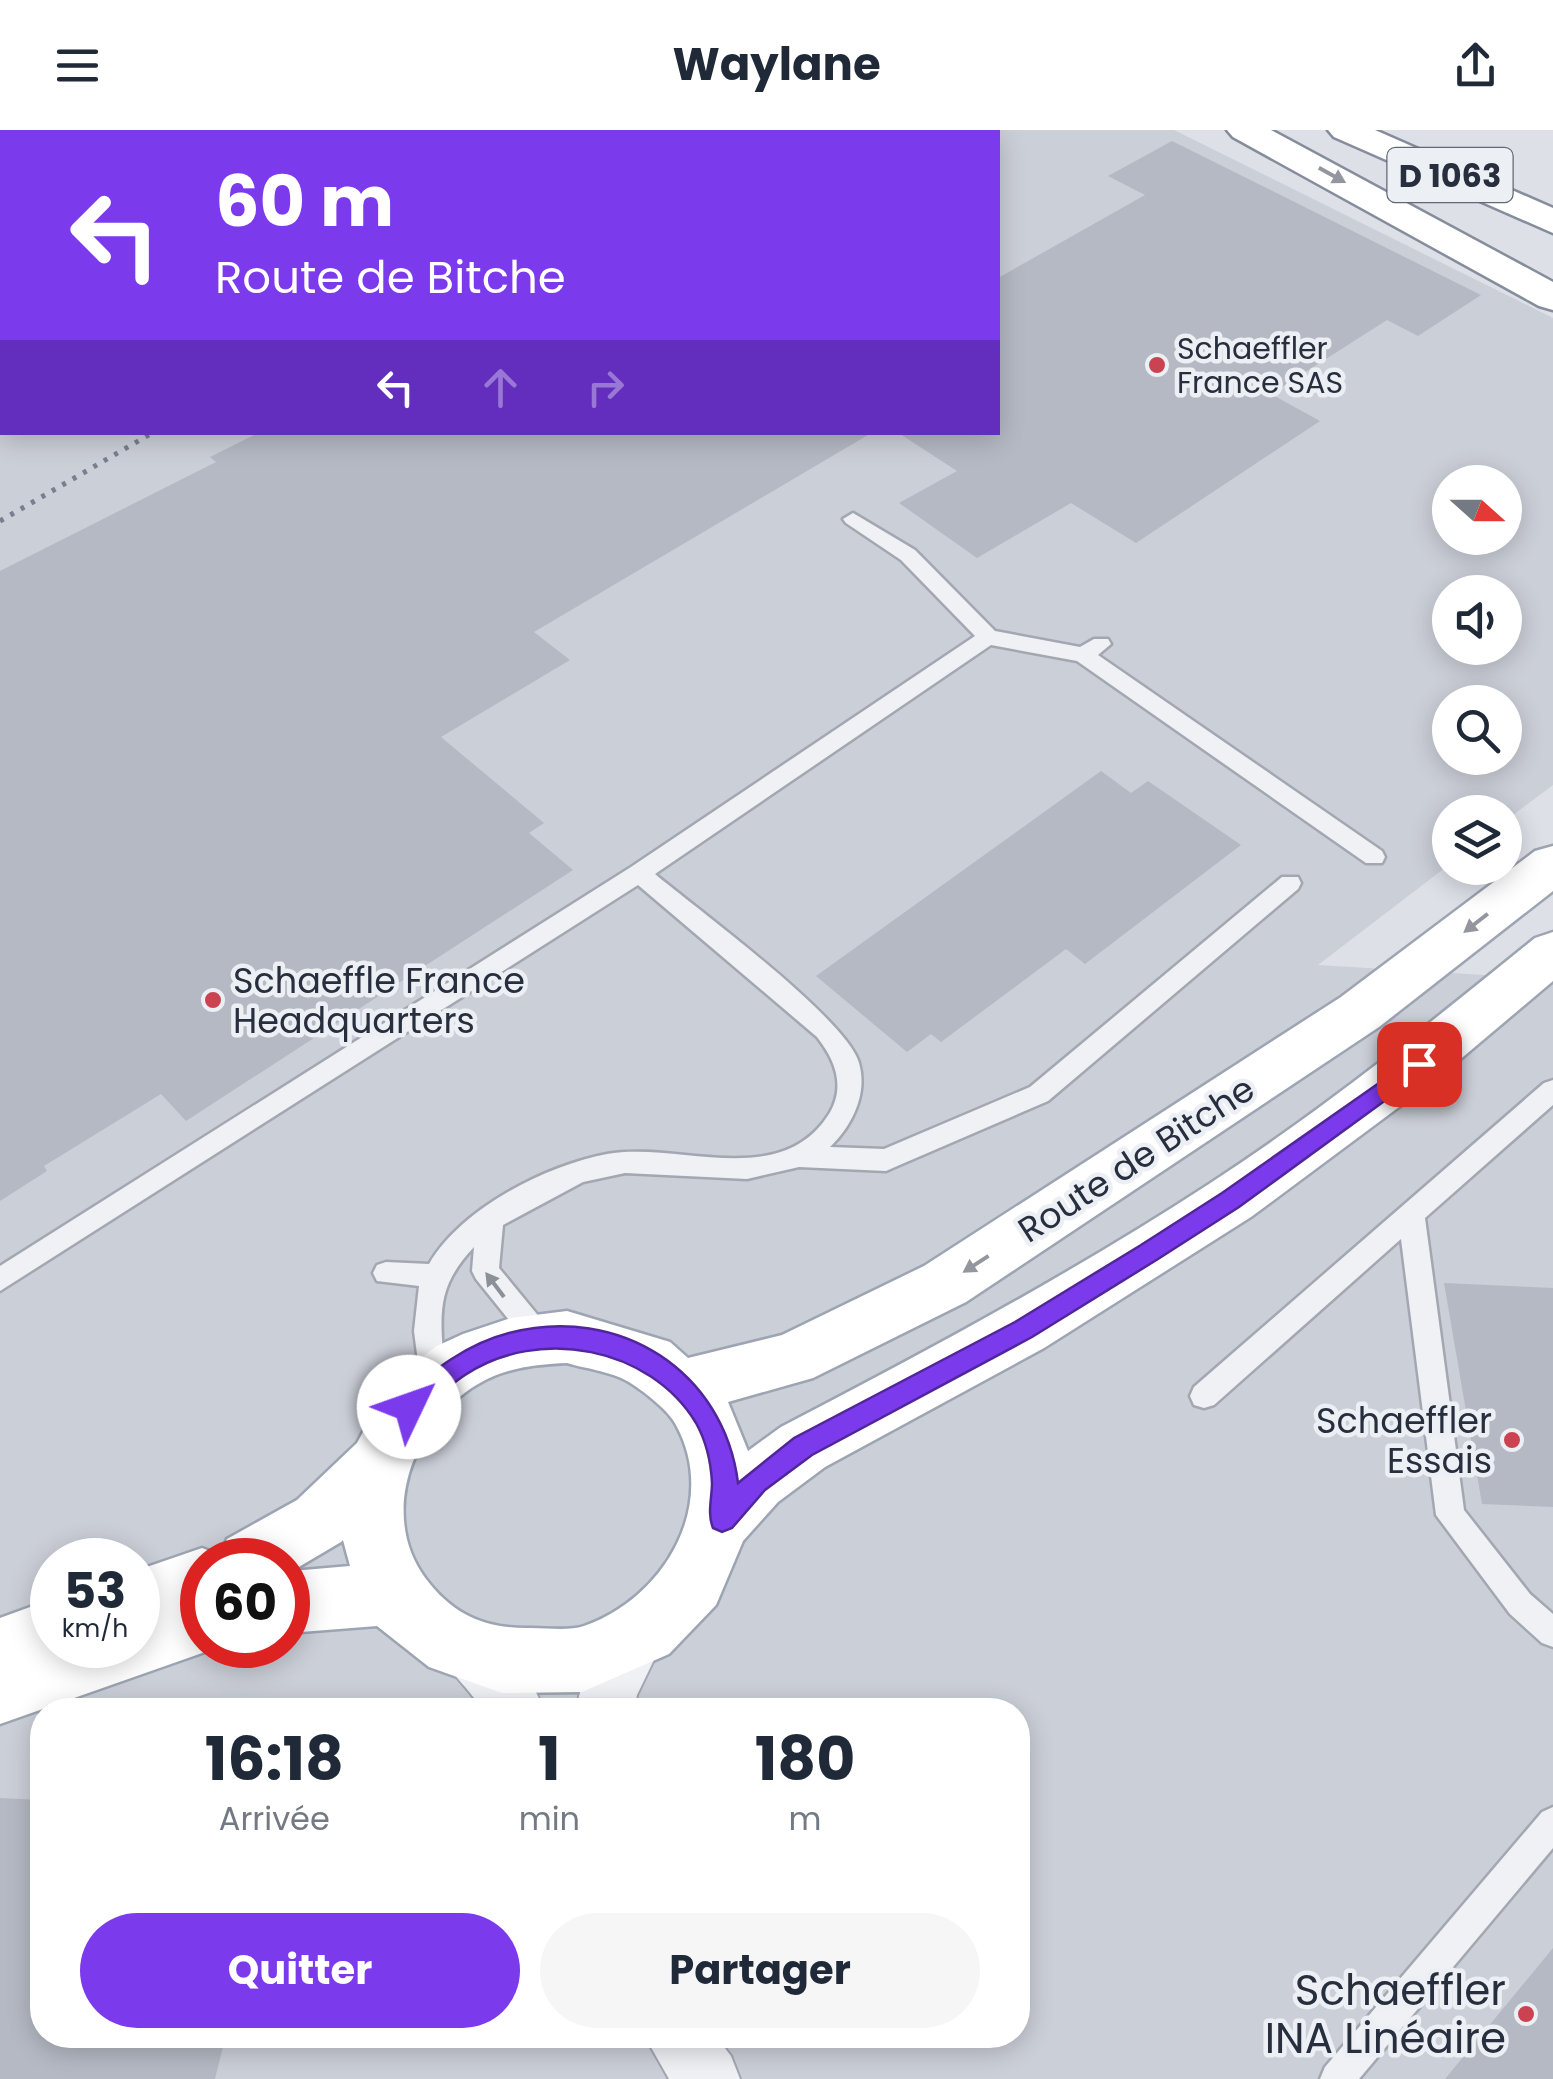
<!DOCTYPE html>
<html lang="fr">
<head>
<meta charset="utf-8">
<style>
	body { margin:0; font-family:Poppins,sans-serif; background:#f6f6f7; color:#1f2937; height:100vh; display:flex; flex-direction:column; font-size:38px; white-space:nowrap }
	* { box-sizing:border-box; margin:0 }
	p { font-size:32px; color:#747a83 }
	.icon { flex:none; width:55px; height:55px; fill:none; stroke:currentColor; stroke-width:2; stroke-linecap:round; stroke-linejoin:round }
	.map { position:relative; flex:1; overflow:hidden }
	.panel { position:absolute; left:30px; top:1568px; width:1000px; height:350px; display:flex; flex-direction:column; background:#fff; border-radius:40px; box-shadow:0 5px 25px #0003 }
	.panel>* { flex:none }
	.hud { position:absolute; left:0px; top:0px; width:1000px; height:305px; box-shadow:0 5px 25px #0003; background:#7c3aed; color:#fff; overflow:hidden }
	.needle { width:65px; rotate:111deg }
	.buttons { position:absolute; left:1432px; top:335px; display:grid; gap:20px }
	.buttons a { display:grid; place-items:center; width:90px; height:90px; border-radius:50%; background:#fff; box-shadow:0 5px 25px #0003; font-size:50px }
	.speed { position:absolute; left:30px; top:1408px; display:flex; gap:20px; font-size:50px; font-weight:700; text-align:center }
	.speed>* { display:grid; place-content:center; width:130px; height:130px; border-radius:50%; background:#fff; box-shadow:0 5px 25px #0003; line-height:1 }
	.speed small { font-size:25px; font-weight:400 }
	.speed .limit { border:15px solid #d22; background:#fff; color:#111 }
	.pin { position:absolute; display:grid; place-items:center; width:85px; height:85px; color:#fff; margin:-42px; border-radius:20px; box-shadow:0 5px 15px #0006 }
	.me { position:absolute; width:110px; margin:-55px; rotate:48deg; stroke-linejoin:round; filter:drop-shadow(0 0 8px #0008) }
	.turn { display:flex; align-items:center; gap:35px; height:210px; padding:0 50px; font-size:45px }
	.turn .icon { width:130px; height:130px; stroke-width:2.5 }
	.turn b { display:block; font-size:70px; line-height:85px }
	.lanes { display:flex; align-items:center; height:95px; padding:0 50px; background:#0003; justify-content:center; gap:50px; direction:ltr }
	.lanes .off { opacity:.35 }
	.eta { display:flex; justify-content:space-evenly; align-items:center; height:170px; text-align:center }
	.eta b { font-size:60px; font-weight:700; line-height:70px }
	.primary-button { display:flex; gap:20px; margin-top:auto; padding:20px 50px }
	.primary-button a { flex:1; height:115px; border-radius:60px; background:#7c3aed; color:#fff; font-size:40px; font-weight:700; line-height:115px; text-align:center }
	.primary-button a+a { background:#f6f6f7; color:#1f2937 }
	header { display:flex; justify-content:space-between; align-items:center; height:130px; padding:0 50px; background:#fff; font-size:45px; font-weight:700 }
	.map>svg:first-child { display:block }
	.built { fill:#cbcfd8; fill-rule:evenodd }
	.building { fill:#b4b9c3 }
	.lines { fill:none; stroke-linecap:round; stroke-linejoin:round }
	.lane-casing { stroke:#a3a7b1; stroke-width:5 }
	.street-casing { stroke:#a3a7b1; stroke-width:4 }
	.primary-casing { stroke:#9da4b2; stroke-width:5 }
	.highway-casing { stroke:#858d9d; stroke-width:5 }
	.lane { fill:#eff1f5; fill-rule:evenodd }
	.street { fill:#eff1f5; fill-rule:evenodd }
	.primary { fill:#fff; fill-rule:evenodd }
	.highway { fill:#fff; fill-rule:evenodd }
	.rail { stroke:#777f90; stroke-width:5; stroke-dasharray:4 8; stroke-linecap:butt }
	.oneway { fill:#93969e }
	.oneway2 { fill:#8b9099 }
	.route { fill:#7c3aed; stroke:#51269a; stroke-width:2.5 }
	.poi-dot { fill:#cb4351; stroke:#eceff4; stroke-width:4 }
	.labels { text-anchor:middle; dominant-baseline:central; stroke-width:9; stroke-linejoin:round; paint-order:stroke }
	.far-poi-label { font-size:30px; fill:#272e3d; stroke:#eceff4; text-anchor:start }
	.shield { fill:#eceff4; stroke:#626874; stroke-width:2.5 }
	.shield-label { font-size:32px; font-weight:bold; fill:#272e3d }
	.poi-label { font-size:35px; fill:#272e3d; stroke:#eceff4; text-anchor:start }
	.street-label { font-size:35px; fill:#272e3d; stroke:#eceff4 }
	.near-poi-label { font-size:42px; fill:#272e3d; stroke:#eceff4; text-anchor:end }
</style>
</head>
<body>
<header><svg class="icon" aria-label="menu" viewBox="0 0 24 24"><path d="M4 6h16M4 12h16M4 18h16"/></svg>Waylane<svg class="icon" aria-label="share" viewBox="0 0 24 24"><path d="M12 15V3M7 8l5-5 5 5M5 13v7h14v-7"/></svg></header>
<div class="map">
<svg width="1553" height="1949" viewBox="0 0 1553 1949">
	<rect width="100%" height="100%" fill="#dde0e7"/>
	<path class="built" d="M 0,0 L 1174,0 L 1553,188 L 1553,655 L 1505,691 L 1505,682 L 1450,682 L 1450,734 L 1318,835 L 1553,849 L 1553,1949 L 0,1949 ZM 2,2 L 998,2 L 998,302 L 2,302 ZM 1450,352 L 1505,352 L 1505,408 L 1450,408 ZM 1450,462 L 1505,462 L 1505,518 L 1450,518 ZM 1450,572 L 1505,572 L 1505,628 L 1450,628 ZM 52,1430 L 138,1430 L 138,1515 L 52,1515 ZM 202,1430 L 288,1430 L 288,1515 L 202,1515 ZM 42,1580 L 1018,1580 L 1018,1905 L 42,1905 Z"/>
	<g class="building">
		<polygon points="1172,11 1481,165 1418,206 1387,190 1271,264 1320,291 1136,413 1071,373 977,428 899,373 957,341 897,302 998,302 998,148 1145,65 1108,46"/>
		<polygon points="260,302 873,302 534,502 570,530 441,607 544,693 529,703 573,740 186,991 161,964 44,1036 47,1041 0,1071 0,441 216,332 210,327"/>
		<polygon points="1101,641 1131,663 1148,651 1241,715 1085,834 1066,819 941,912 931,904 907,922 816,846"/>
		<polygon points="1444,1153 1553,1158 1553,1377 1482,1374"/>
		<polygon points="0,1668 42,1670 42,1905 226,1905 215,1949 0,1949"/>
		<polygon points="1553,1818 1553,1949 1445,1949"/>
	</g>
	<g class="lines">
		<defs>
			<g id="lane">
				<polygon points="2,31 2,41 0,42 0,32"/>
				<path d="M 853,383 L 915,420 L 995,501 L 1080,517 L 1094,509 L 1108,509 L 1111,514 L 1098,525 L 1382,721 L 1385,727 L 1382,733 L 1366,733 L 1077,531 L 991,515 L 655,744 C 697,779 847,889 859,933 C 868,964 852,996 830,1017 L 884,1019 L 1030,957 L 1282,747 L 1298,747 L 1301,753 L 1298,759 L 1048,971 L 895,1037 L 886,1041 L 799,1037 L 747,1049 L 625,1043 L 583,1052 L 503,1095 L 499,1138 L 550,1200 L 554,1208 L 550,1216 L 540,1220 L 530,1216 L 476,1149 L 472,1141 L 474,1117 C 441,1152 439,1176 443,1222 C 444,1236 448,1250 442,1263 L 432,1266 L 422,1263 L 414,1201 L 419,1156 L 377,1151 L 373,1143 L 377,1135 L 386,1132 L 429,1134 C 462,1078 545,1036 607,1024 C 679,1011 780,1061 829,984 C 846,956 835,930 817,907 L 638,755 L 0,1161 L 0,1136 L 631,737 L 975,506 L 901,430 L 846,393 L 843,389 Z"/>
				<polygon points="1553,950 1553,975 1425,1088 1464,1380 1530,1464 1553,1484 1553,1517 1542,1513 1510,1484 1436,1385 1401,1109 1214,1275 1204,1278 1194,1275 1190,1266 1194,1257 1544,953"/>
				<polygon points="1553,1677 1553,1718 1359,1949 1320,1949 1325,1937 1542,1682"/>
			</g>
			<g id="street">
				<path d="M 637,1480 L 657,1488 L 665,1507 L 637,1565 L 634,1580 L 576,1580 C 583,1544 602,1494 637,1480 Z"/>
				<path d="M 469,1494 C 508,1510 528,1542 544,1580 L 482,1580 C 470,1558 450,1545 440,1522 L 449,1502 Z"/>
				<polygon points="644,1905 715,1905 731,1926 740,1949 669,1949"/>
			</g>
			<path id="primary" d="M 1553,716 L 1553,761 L 1379,897 L 966,1172 L 813,1248 L 728,1272 L 748,1321 L 781,1297 C 927,1221 1071,1144 1209,1054 C 1323,980 1429,894 1535,808 L 1553,802 L 1553,851 L 1438,948 L 1251,1087 L 1044,1218 L 825,1337 L 778,1372 L 743,1411 L 716,1475 L 669,1524 L 582,1562 L 502,1563 L 429,1537 L 377,1496 L 288,1503 L 288,1430 L 202,1430 L 202,1515 L 225,1515 L 0,1594 L 0,1488 L 52,1469 L 52,1515 L 138,1515 L 138,1440 L 202,1418 L 220,1425 L 227,1409 L 297,1370 L 357,1313 L 383,1265 L 407,1238 L 437,1216 L 463,1204 L 511,1188 L 567,1181 L 670,1212 L 688,1228 L 782,1205 L 924,1136 L 1341,867 L 1535,721 ZM 567,1233 C 587,1239 615,1242 632,1254 C 646,1263 669,1281 676,1295 C 720,1375 663,1469 584,1496 C 569,1501 548,1498 531,1498 C 487,1499 454,1486 426,1449 C 373,1379 421,1273 499,1244 C 521,1236 545,1234 567,1233 ZM 343,1410 L 350,1436 L 292,1441 L 341,1412 Z"/>
			<g id="highway">
				<polygon points="1227,0 1271,0 1553,152 1553,180 1539,176 1233,7"/>
				<polygon points="1328,0 1375,0 1553,78 1553,103 1334,7"/>
			</g>
		</defs>
		<use href="#lane" class="lane-casing"/>
		<use href="#street" class="street-casing"/>
		<use href="#primary" class="primary-casing"/>
		<use href="#highway" class="highway-casing"/>
		<use href="#lane" class="lane"/>
		<use href="#street" class="street"/>
		<use href="#primary" class="primary"/>
		<use href="#highway" class="highway"/>
		<g class="rail">
			<polyline points="655,2 659,0"/>
			<polyline points="678,2 682,0"/>
			<polyline points="0,391 154,302"/>
		</g>
	</g>
	<defs><path id="oneway-solid" d="M-6-.8H1V-3.2L6.5 0L1 3.2V.8H-6Z" transform="scale(2.5)"/></defs>
	<g class="oneway">
		<use href="#oneway-solid" transform="translate(1332 45) rotate(29)"/>
		<use href="#oneway-solid" transform="translate(1476 793) rotate(142)"/>
		<use href="#oneway-solid" transform="translate(976 1134) rotate(147)"/>
	</g>
	<use class="oneway2" href="#oneway-solid" transform="translate(495 1155) rotate(-127)"/>
	<path class="route" d="M 1419,925 L 1430,934 L 1427,940 L 1239,1077 L 1158,1129 L 1032,1207 L 812,1325 L 765,1360 L 732,1398 L 722,1402 L 713,1398 C 707,1383 712,1368 712,1353 C 711,1333 706,1311 696,1293 C 650,1217 539,1196 465,1245 C 448,1256 433,1272 418,1285 L 409,1289 L 400,1285 L 396,1277 L 400,1269 C 434,1240 466,1214 509,1203 C 619,1174 724,1241 738,1353 L 794,1308 L 1015,1192 L 1141,1115 L 1222,1063 Z"/>
	<g class="poi-dot">
		<circle cx="1157" cy="235" r="10"/>
		<circle cx="213" cy="870" r="10"/>
		<circle cx="1512" cy="1310" r="10"/>
		<circle cx="1526" cy="1884" r="10"/>
	</g>
	<g class="labels">
		<g class="far-poi-label">
			<text x="1177" y="218">Schaeffler<tspan x="1177" dy="34">France SAS</tspan></text>
		</g>
		<rect class="shield" x="1387.5" y="18" width="125" height="54" rx="8"/>
		<g class="shield-label">
			<text x="1450" y="45">D 1063</text>
		</g>
		<g class="poi-label">
			<text x="233" y="850">Schaeffle France<tspan x="233" dy="40">Headquarters</tspan></text>
			<text x="1492" y="1290" text-anchor="end">Schaeffler<tspan x="1492" dy="40">Essais</tspan></text>
		</g>
		<g class="street-label">
			<text transform="translate(1136 1029) rotate(-33)">Route de Bitche</text>
		</g>
		<g class="near-poi-label">
			<text x="1506" y="1860">Schaeffler<tspan x="1506" dy="48">INA Linéaire</tspan></text>
		</g>
	</g>
</svg>
<div class="buttons">
<a><svg class="needle" viewBox="-14 -14 28 28"><path d="M0-13l5 13h-10z" fill="#e53935"/><path d="M0 13l5-13h-10z" fill="#747a83"/></svg></a>
<a><svg class="icon" aria-label="sound" viewBox="0 0 24 24"><path d="M4 9h4l5-4v14l-5-4H4zM17 9q2 3 0 6"/></svg></a>
<a><svg class="icon" aria-label="search" viewBox="0 0 24 24"><circle cx="10" cy="10" r="6"/><path d="M15 15l6 6"/></svg></a>
<a><svg class="icon" aria-label="layers" viewBox="0 0 24 24"><path d="M12 4l9 5-9 5-9-5zM3 14l9 5 9-5"/></svg></a>
</div>
<div class="speed"><div>53<small>km/h</small></div><div class="limit">60</div></div>
<div class="pin" style="left:1419px;top:934px;background:#d93025"><svg class="icon" aria-label="arrive" viewBox="0 0 24 24"><path d="M6 21V4h12l-3 4 3 4H6"/></svg></div>
<svg class="me" style="left:409px;top:1277px" viewBox="-20 -20 40 40"><circle r="19" fill="#fff"/><path d="M0-13L10 11 0 6-10 11z" fill="#7c3aed"/></svg>
<div class="hud">
<div class="turn"><svg class="icon" aria-label="left" viewBox="0 0 24 24"><path d="M17 20v-9H6M10 6l-5 5 5 5"/></svg><div><b>60 m</b>Route de Bitche</div></div>
<div class="lanes"><svg class="icon" aria-label="left" viewBox="0 0 24 24"><path d="M17 20v-9H6M10 6l-5 5 5 5"/></svg><svg class="icon off" aria-label="ahead" viewBox="0 0 24 24"><path d="M12 20V5M6 11l6-6 6 6"/></svg><svg class="icon off" aria-label="right" viewBox="0 0 24 24"><path d="M7 20v-9h11M14 6l5 5-5 5"/></svg></div>
</div>
<section class="panel">
<div class="eta">
<div><b>16:18</b><p>Arrivée</p></div>
<div><b>1</b><p>min</p></div>
<div><b>180</b><p>m</p></div>
</div>
<div class="primary-button"><a>Quitter</a><a>Partager</a></div>
</section>
</div>
</body>
</html>
